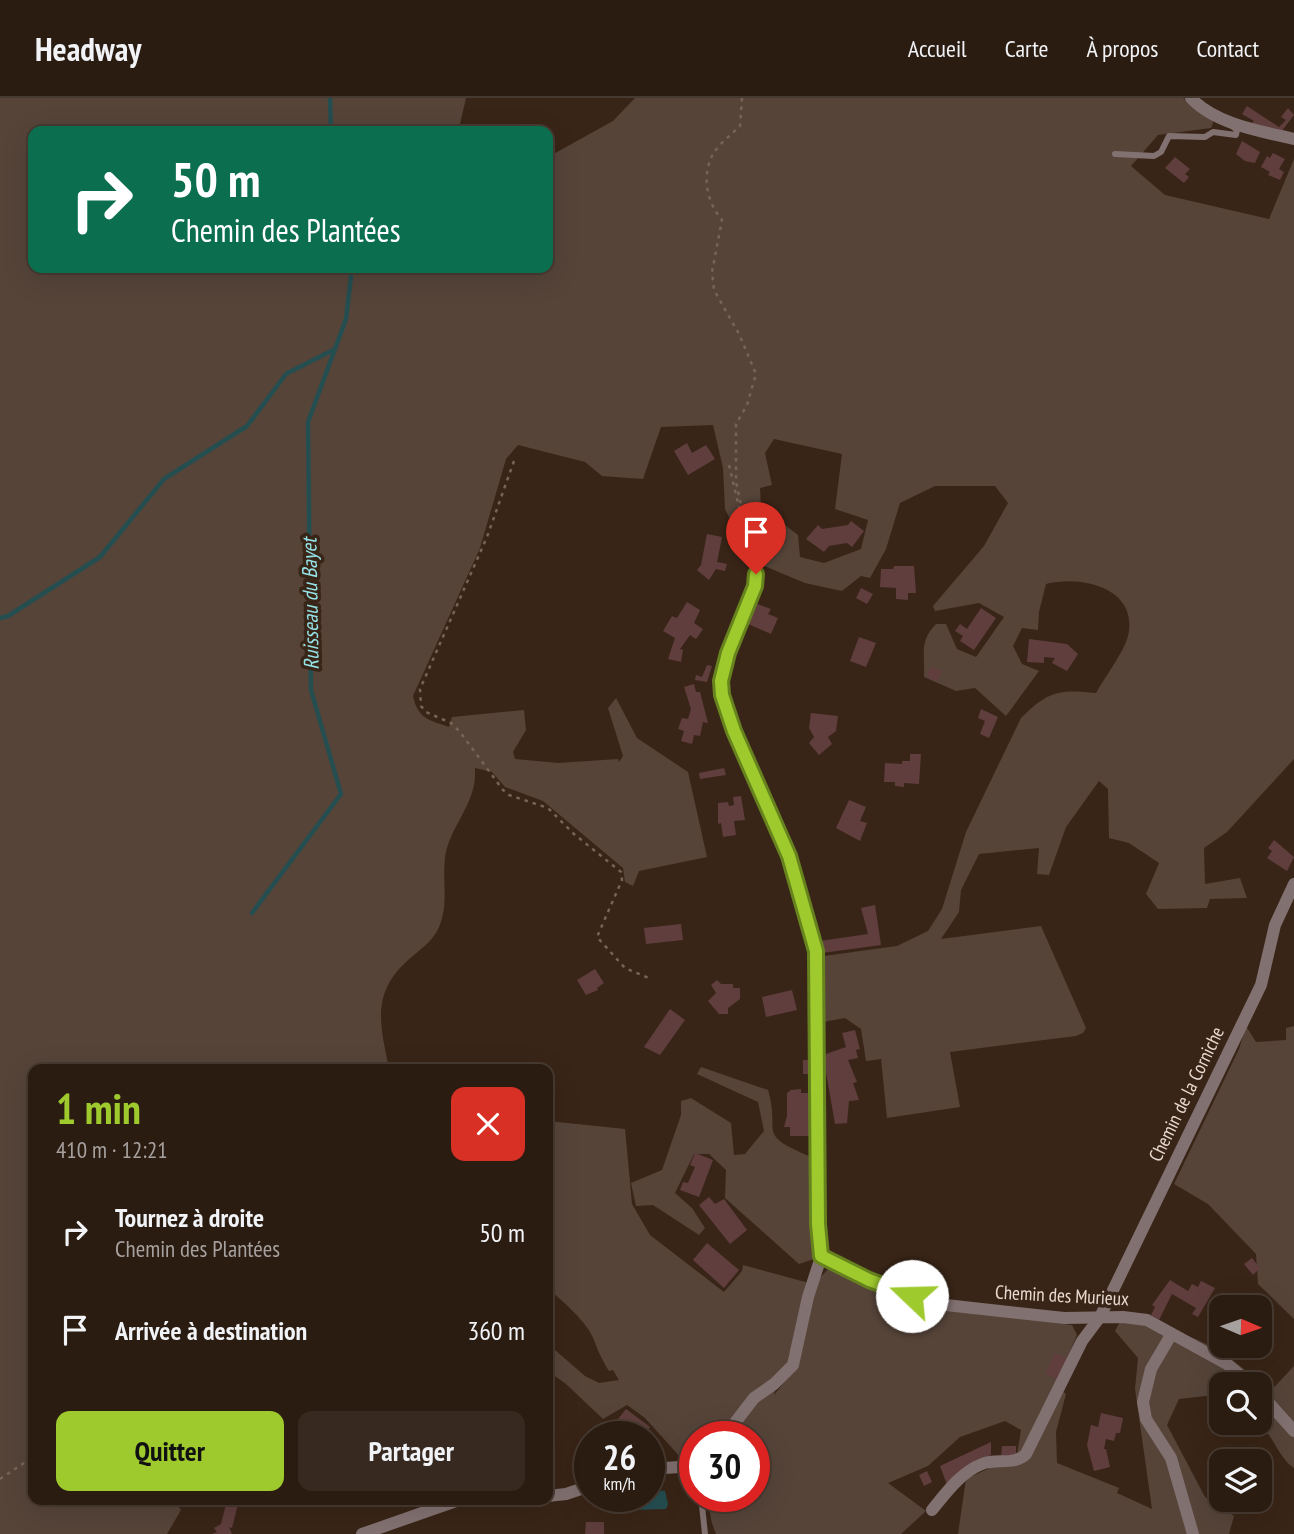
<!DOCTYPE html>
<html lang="fr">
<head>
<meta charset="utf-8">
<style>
	body { margin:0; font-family:"PT Sans Narrow",sans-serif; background:#37291f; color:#f1f3f6; height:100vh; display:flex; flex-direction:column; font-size:26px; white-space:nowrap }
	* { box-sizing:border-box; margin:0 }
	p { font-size:23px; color:#a6a19f }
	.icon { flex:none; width:38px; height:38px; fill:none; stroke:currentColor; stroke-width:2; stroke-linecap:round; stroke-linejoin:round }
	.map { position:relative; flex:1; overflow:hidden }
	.sheet { position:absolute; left:28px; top:966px; width:525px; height:441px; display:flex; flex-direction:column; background:#2b1c11; border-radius:14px; box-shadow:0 7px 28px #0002,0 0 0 2px #473a31 }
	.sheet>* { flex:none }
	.hud { position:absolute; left:28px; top:28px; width:525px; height:147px; border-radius:14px; box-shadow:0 7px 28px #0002,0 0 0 2px #473a31; background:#0b6e4f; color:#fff; overflow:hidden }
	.needle { width:46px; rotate:92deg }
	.buttons { position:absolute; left:1209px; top:1197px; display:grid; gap:14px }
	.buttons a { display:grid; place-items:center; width:63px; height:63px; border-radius:14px; background:#2b1c11; box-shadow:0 7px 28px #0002,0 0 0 2px #473a31; font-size:35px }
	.speed { position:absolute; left:574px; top:1323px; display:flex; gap:14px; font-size:35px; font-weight:700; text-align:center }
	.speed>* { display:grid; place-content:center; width:91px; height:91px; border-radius:50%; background:#2b1c11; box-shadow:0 7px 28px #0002,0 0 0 2px #473a31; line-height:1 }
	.speed small { font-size:18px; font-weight:400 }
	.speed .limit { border:10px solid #d22; background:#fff; color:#111 }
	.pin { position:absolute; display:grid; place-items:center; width:60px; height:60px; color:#fff; margin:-72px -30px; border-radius:50% 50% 50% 0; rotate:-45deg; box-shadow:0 0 7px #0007 }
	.pin .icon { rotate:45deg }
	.me { position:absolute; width:77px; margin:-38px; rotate:291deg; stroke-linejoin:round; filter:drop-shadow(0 0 5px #0008) }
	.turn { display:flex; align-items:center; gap:24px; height:147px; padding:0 28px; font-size:32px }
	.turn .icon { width:91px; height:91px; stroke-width:2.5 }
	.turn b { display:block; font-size:49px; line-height:60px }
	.round { display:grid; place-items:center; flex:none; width:74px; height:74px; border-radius:14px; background:#37291f }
	.summary { display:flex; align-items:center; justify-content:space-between; height:119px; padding:0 28px }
	h1 { font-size:42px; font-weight:700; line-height:52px; color:#9eca2e }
	.button { display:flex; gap:14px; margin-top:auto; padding:14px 28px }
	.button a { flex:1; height:80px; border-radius:14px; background:#9eca2e; color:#111; font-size:28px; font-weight:700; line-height:80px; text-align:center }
	.button a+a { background:#37291f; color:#f1f3f6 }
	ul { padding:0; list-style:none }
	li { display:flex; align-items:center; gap:21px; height:98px; padding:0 28px }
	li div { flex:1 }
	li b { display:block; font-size:26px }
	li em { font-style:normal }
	header { display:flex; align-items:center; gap:42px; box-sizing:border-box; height:98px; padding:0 35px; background:#2b1c11; border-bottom:2px solid #473a31 }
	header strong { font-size:33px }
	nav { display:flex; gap:38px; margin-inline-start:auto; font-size:24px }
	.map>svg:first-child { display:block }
	.green { fill:#564439; fill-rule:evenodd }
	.water { fill:#254e51 }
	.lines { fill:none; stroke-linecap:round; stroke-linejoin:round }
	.stream { stroke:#254e51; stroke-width:4.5 }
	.building { fill:#5f3e3d }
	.path { stroke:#766458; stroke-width:2.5; stroke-dasharray:3.5 5; stroke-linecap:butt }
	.lane { stroke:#827171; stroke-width:6 }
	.street { stroke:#827171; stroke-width:12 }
	.route-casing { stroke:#67831e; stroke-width:18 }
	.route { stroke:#9eca2e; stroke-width:12 }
	.labels { text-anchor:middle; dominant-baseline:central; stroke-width:7; stroke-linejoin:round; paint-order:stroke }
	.street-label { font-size:19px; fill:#e8dad1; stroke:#392517 }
	.water-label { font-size:21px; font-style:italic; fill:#95e3e8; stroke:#392517 }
</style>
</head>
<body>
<header>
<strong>Headway</strong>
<nav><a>Accueil</a><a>Carte</a><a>À propos</a><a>Contact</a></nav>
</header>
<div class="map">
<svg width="1294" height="1436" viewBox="0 0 1294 1436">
	<rect width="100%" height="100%" fill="#392517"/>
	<g class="green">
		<path d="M 0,0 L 466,0 L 460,26 L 465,33 L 33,33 L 33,170 L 548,170 L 548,59 L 613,23 L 635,0 L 1183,0 L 1214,22 L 1211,30 L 1158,37 L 1131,68 L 1165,97 L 1269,121 L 1294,61 L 1294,661 L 1227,734 L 1204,750 L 1205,786 L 1240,780 L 1247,800 L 1210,801 L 1207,810 L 1158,811 L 1146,796 L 1159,765 L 1129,745 L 1109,740 L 1108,691 L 1099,683 L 1066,729 L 1049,777 L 1037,776 L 1039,750 L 979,756 L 961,792 L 959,814 L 941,841 L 1041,828 L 1086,930 L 1083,935 L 1076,938 L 950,954 L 960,1009 L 887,1020 L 881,961 L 866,963 L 861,931 L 845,920 L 823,924 L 824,858 L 897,848 L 928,833 L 942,811 L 966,734 L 1021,620 C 1048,593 1059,591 1096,595 C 1105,579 1124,554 1128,538 C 1139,490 1082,477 1046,486 L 1039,514 L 1038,532 L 1022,530 L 1013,548 L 1022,566 L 1039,573 L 1006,618 L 975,590 L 956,593 L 924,579 C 925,556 919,543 936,526 L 946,526 L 957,551 L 976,559 L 1004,519 L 979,505 L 935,513 L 933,508 L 984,448 L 1008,405 L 995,388 L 935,388 L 900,405 L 886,451 L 870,480 L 861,478 L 842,493 L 805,485 L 750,462 L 725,411 L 723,370 L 713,327 L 661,329 L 643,381 L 602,378 L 585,364 L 518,347 L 506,361 L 480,450 L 413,598 C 418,621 429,622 449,629 L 452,619 L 524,612 L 526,632 L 513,654 L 515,661 L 558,665 L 618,661 L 619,664 L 623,658 L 608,610 L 616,600 L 637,640 L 688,674 L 707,759 L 639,773 L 633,788 L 625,784 L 623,770 L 543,703 L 505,689 L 492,674 L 475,670 C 475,677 475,685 473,691 C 467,715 448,735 445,760 C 442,784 449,805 439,829 C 433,844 419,852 407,863 C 370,897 381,929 389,971 L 33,971 L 33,1402 L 158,1402 L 176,1405 L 181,1412 L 167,1436 L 0,1436 ZM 774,341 L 842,356 L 835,411 L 868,422 L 861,451 L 824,465 L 800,459 L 798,437 L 761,409 L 760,390 L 772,387 L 765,355 Z"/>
		<polygon points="1246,928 1256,944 1286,942 1286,930 1294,928 1294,1221 1258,1186 1256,1156 1208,1106 1174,1086 1239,951"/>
		<path d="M 701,969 L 768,992 C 781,1036 755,1035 809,1058 L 812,1075 L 814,1161 L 799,1166 L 725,1100 L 726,1072 L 709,1056 L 694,1056 L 675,1095 L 692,1110 L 705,1130 L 699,1137 L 653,1107 L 636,1108 L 631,1085 L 662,1072 L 681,1017 L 681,1003 L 691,1000 L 731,1025 L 734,1057 L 745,1056 L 764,1033 L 758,1004 L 697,976 Z"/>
		<path d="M 548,1023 L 625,1031 L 632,1106 L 650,1137 L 724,1194 L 742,1173 L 743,1167 L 809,1185 L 787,1267 L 778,1279 L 774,1297 L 794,1272 L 818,1182 L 829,1170 L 920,1208 L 1072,1227 L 1077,1237 L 1056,1287 L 1066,1296 L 1056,1334 L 1057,1365 L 1119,1390 L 1117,1395 L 1152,1411 L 1135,1291 L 1138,1260 L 1115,1233 L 1121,1222 C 1165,1223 1232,1251 1258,1286 L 1222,1286 L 1221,1301 L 1215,1297 L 1179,1301 L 1167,1327 L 1205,1399 L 1234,1418 L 1229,1436 L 958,1436 L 966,1381 L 994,1368 L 1023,1366 L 1017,1357 L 1021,1332 L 1005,1323 L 960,1339 L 928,1368 L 888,1385 L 926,1413 L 901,1436 L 716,1436 C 711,1424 707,1410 713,1398 L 754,1398 L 754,1339 L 695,1339 L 695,1365 L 682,1361 L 645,1320 L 627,1307 L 603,1321 L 566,1286 L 548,1273 L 548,1246 L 585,1278 L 599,1285 L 619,1282 L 613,1272 L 609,1273 C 602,1262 598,1253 594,1242 C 589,1226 561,1201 548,1191 Z"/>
		<path d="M 1294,1268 L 1294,1370 C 1277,1359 1274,1336 1257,1325 L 1260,1325 L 1260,1289 L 1267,1297 Z"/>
	</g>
	<polygon class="water" points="649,1392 665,1393 668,1406 666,1411 634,1412 620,1402 620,1398 649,1398"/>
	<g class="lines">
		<g class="stream">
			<polyline points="330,0 331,33"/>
			<polyline points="0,520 8,518 100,459 164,381 247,328 286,276 335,251"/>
			<polyline points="252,815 341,696 311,592 308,324 346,221 352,170"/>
		</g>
	</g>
	<g class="building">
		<polygon points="1247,8 1279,29 1286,22 1281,19 1288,10 1294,17 1281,34 1252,25 1254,23 1242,16"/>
		<polygon points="1242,43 1260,54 1255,65 1245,63 1236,56"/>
		<polygon points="1273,55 1285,61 1279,71 1284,74 1280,82 1268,77 1270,74 1261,69 1267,58 1270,60"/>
		<polygon points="1175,59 1190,71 1185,76 1189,79 1184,85 1165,70"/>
		<polygon points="687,345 692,355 706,347 715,361 688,377 674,353"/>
		<polygon points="851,423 864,433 852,449 847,445 829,448 824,454 806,441 818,427 822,431 848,427"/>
		<polygon points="707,436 722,439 717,464 727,466 725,473 716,471 709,482 697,472 701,467"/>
		<polygon points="894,468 914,468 916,495 908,495 908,502 896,501 896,490 880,489 881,471 893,471"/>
		<polygon points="861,490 873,496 867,506 856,500"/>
		<polygon points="687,504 700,512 694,525 703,531 696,541 690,537 680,551 683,552 681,564 668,561 675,540 663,533 672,518 677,520"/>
		<polygon points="755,505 771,511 768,516 778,520 771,536 746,525"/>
		<polygon points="981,510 996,520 974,552 960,543 963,538 955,533 960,526 967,531"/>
		<polygon points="859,539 876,545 866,569 850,563"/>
		<polygon points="1029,541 1067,546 1078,556 1067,573 1052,565 1055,560 1044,559 1044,565 1027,564"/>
		<polygon points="707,567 712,568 707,584 695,582 696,577 702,579"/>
		<polygon points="931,568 942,573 937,584 926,579"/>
		<polygon points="694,586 696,594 700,594 708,625 703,624 700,638 694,637 692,646 681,643 684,633 678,631 682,620 688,621 691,611 684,589"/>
		<polygon points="981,611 998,619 989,640 980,636 985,623 978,620"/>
		<polygon points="811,615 838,618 836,633 828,639 832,646 819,657 809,645 814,639 809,630"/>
		<polygon points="910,656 921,656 919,686 904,685 904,689 895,688 895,684 884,684 885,665 902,666 902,663 910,663"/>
		<polygon points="724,670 726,677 700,681 699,675"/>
		<polygon points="741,698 745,722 734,723 736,737 723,739 721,725 718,726 718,705 728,704 729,708 734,707 733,699"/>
		<polygon points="849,702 866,709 860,723 867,725 860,743 836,730"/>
		<polygon points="1274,742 1294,759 1287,773 1267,760 1272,753 1268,750"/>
		<polygon points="875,807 881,847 822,855 820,843 868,836 861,810"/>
		<polygon points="681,826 683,842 646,846 644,830"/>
		<polygon points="595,871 604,885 597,890 598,892 586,897 577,882"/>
		<polygon points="717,882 721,886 733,886 733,890 740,890 740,901 728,910 728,916 719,916 708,903 716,895 711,887"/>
		<polygon points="792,892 797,912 766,919 762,899"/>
		<polygon points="670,911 685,922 660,957 644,949"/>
		<polygon points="855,932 860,951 856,952 858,960 848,962 857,984 853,985 859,1002 849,1003 847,1025 835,1026 823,957 846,949 842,935"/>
		<polygon points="803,962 812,962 813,976 803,976"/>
		<polygon points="801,991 801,995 808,995 809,1012 813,1011 813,1038 790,1038 790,1029 784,1029 787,1018 787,995 791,992"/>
		<polygon points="695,1055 713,1062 699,1099 680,1092 683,1084 688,1085 695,1069 690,1067"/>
		<polygon points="709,1099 715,1106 724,1101 747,1132 730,1146 699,1107"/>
		<polygon points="707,1145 739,1172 724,1190 693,1162"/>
		<polygon points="1252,1160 1260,1170 1253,1177 1244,1166"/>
		<polygon points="1170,1182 1188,1193 1192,1186 1198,1189 1201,1183 1215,1190 1198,1219 1192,1216 1196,1210 1172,1196 1159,1222 1151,1217 1155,1209 1152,1207"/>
		<polygon points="1260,1233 1270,1239 1263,1252 1256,1248 1260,1248"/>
		<polygon points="1055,1255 1067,1260 1057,1281 1045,1276"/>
		<polygon points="626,1311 650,1329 642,1339 596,1339 602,1331 607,1335"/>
		<polygon points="1101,1315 1123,1320 1120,1335 1116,1335 1114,1343 1106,1341 1104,1351 1106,1351 1110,1369 1094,1373 1087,1347 1091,1327 1098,1329"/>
		<polygon points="991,1344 991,1357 969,1366 947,1387 940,1368"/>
		<polygon points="1002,1348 1016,1348 1016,1357 1001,1358"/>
		<polygon points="927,1373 932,1384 924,1388 919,1377"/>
		<polygon points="227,1402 254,1402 252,1409 238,1406 232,1430 229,1429 232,1436 212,1436 217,1434 214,1430 221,1426"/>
		<polygon points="586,1424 604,1424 604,1436 585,1436"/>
	</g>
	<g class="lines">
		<g class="path">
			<path d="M 742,0 L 740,28 C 732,36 719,46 713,56 C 701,79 707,104 722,122 L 712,174 L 714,192 L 739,236 L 756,276 L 747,307 L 736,326 L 736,384 L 746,429"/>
			<polyline points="514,363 487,439 420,591 421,608 426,614 451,625 460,634 503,692 509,697 548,710 574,736 621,774 622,782 597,839 625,870 651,881"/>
			<polyline points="729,367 741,418"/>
			<polyline points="745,428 754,458"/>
			<polyline points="0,1381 33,1359"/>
		</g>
		<g class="lane">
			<polyline points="1115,56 1154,58 1161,54 1169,38 1205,39 1213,34 1236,37 1237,32 1232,28"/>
			<polyline points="701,1398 705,1436"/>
		</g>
		<g class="street">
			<path d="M 1191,0 C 1215,26 1260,33 1294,41"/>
			<polyline points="821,1159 891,1190 946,1207 1064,1220 1123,1219 1147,1222 1227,1266 1251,1286"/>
			<polyline points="1171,1237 1151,1271 1143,1304 1146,1321 1171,1360 1193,1436"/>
			<polyline points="1260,1295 1294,1333"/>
			<polyline points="724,1339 754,1300 774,1286 793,1267 808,1199 821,1159 818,1126 816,853 789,758 734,633 722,597 724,570 755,488 755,469"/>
			<polyline points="649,1371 695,1368"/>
			<polyline points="548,1398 566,1396 590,1388"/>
			<path d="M 932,1412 C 946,1395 961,1374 982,1366 C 997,1360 1014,1368 1026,1356 L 1082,1243 L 1100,1219 L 1261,887 L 1275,827 L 1294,786"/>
			<polyline points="362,1436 459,1402"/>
		</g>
	</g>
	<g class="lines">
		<defs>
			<polyline id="route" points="756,476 755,488 728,555 721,583 722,597 734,633 789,758 816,853 818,1126 821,1158 869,1182 912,1198"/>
		</defs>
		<use href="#route" class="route-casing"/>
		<use href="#route" class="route"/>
	</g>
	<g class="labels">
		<g class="street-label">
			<text transform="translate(1186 996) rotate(-64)">Chemin de la Corniche</text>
			<text transform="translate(1062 1197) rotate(3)">Chemin des Murieux</text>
		</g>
		<g class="water-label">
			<text transform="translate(310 506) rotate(-91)">Ruisseau du Bayet</text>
		</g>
	</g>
</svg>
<div class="buttons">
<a><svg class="needle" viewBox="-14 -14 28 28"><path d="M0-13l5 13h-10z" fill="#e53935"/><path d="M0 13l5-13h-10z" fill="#a6a19f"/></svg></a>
<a><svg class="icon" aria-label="search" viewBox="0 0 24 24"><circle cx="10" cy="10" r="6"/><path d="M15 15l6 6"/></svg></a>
<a><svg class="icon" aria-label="layers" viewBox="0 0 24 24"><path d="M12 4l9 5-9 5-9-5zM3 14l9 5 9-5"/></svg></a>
</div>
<div class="speed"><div>26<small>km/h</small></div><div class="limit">30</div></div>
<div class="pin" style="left:756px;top:476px;background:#d93025"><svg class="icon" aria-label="arrive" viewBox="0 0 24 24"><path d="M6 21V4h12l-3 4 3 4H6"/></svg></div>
<svg class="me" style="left:912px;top:1198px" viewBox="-20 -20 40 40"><circle r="19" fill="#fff"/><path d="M0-13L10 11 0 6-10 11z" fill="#9eca2e"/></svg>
<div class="hud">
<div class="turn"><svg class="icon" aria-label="right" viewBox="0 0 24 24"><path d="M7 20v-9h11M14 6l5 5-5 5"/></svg><div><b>50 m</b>Chemin des Plantées</div></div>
</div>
<section class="sheet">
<div class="summary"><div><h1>1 min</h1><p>410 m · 12:21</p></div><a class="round" style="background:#d93025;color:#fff"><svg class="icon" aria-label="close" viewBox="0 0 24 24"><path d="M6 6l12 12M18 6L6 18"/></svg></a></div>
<ul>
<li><svg class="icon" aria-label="right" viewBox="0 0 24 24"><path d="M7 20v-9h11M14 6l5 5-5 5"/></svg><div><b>Tournez à droite</b><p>Chemin des Plantées</p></div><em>50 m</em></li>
<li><svg class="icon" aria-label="arrive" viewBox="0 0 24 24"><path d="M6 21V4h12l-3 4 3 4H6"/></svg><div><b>Arrivée à destination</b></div><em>360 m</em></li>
</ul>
<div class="button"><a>Quitter</a><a>Partager</a></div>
</section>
</div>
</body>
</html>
